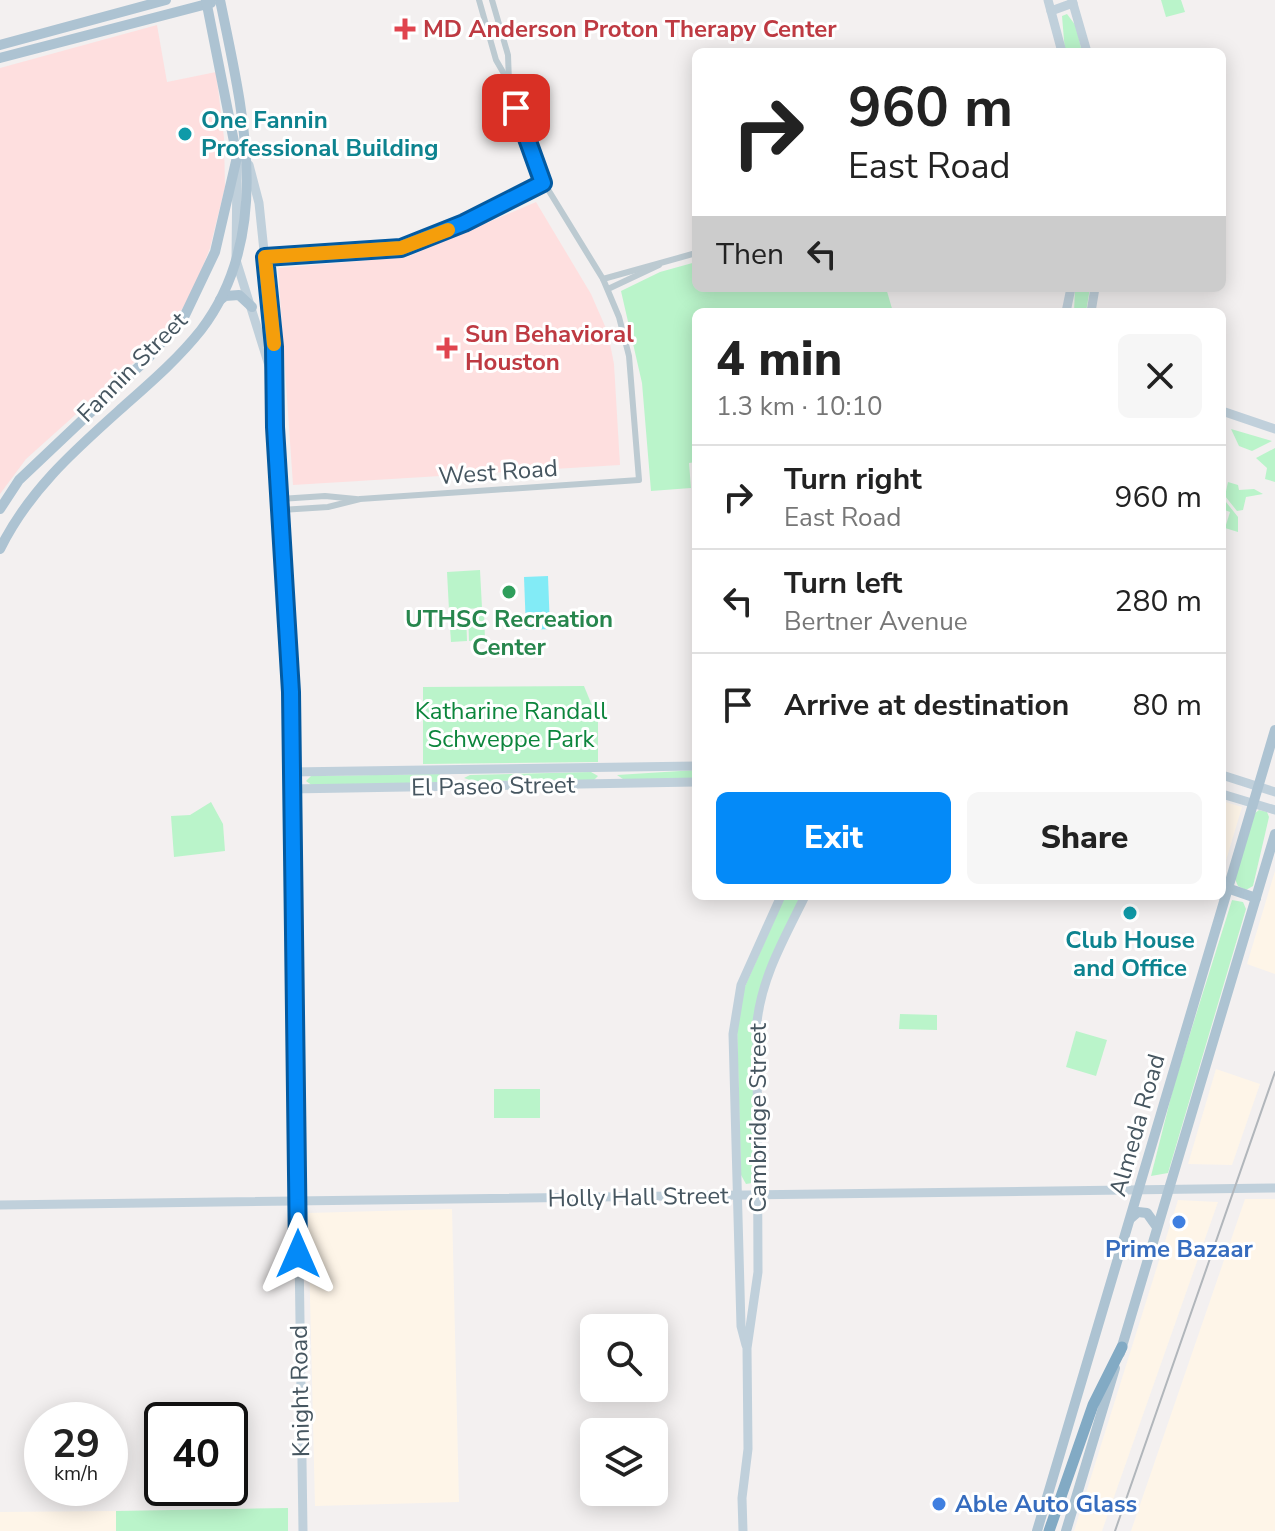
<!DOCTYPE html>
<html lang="en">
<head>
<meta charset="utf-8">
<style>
	body { margin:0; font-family:"Nunito Sans",sans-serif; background:#f6f6f6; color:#222; height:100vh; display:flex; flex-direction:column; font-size:30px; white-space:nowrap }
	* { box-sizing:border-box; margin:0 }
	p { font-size:26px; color:#767676 }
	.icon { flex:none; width:44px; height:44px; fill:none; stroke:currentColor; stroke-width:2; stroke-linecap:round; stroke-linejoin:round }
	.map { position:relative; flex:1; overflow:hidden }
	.side { position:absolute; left:692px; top:308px; width:534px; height:592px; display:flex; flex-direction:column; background:#fff; border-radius:12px; box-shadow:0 4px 20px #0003 }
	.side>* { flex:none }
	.top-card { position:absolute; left:692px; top:48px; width:534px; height:244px; border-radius:12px; box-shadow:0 4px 20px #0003; background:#fff; color:#222; overflow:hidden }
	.tools { position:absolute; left:580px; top:1314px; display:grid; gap:16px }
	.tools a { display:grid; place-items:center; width:88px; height:88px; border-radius:12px; background:#fff; box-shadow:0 4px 20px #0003; font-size:40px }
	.speed { position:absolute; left:24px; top:1402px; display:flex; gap:16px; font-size:40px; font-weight:700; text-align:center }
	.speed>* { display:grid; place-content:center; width:104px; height:104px; border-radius:50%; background:#fff; box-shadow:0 4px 20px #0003; line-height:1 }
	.speed small { font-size:20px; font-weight:400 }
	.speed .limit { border:4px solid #111; border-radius:12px; background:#fff; color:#111 }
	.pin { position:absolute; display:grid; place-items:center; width:68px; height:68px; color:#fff; margin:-34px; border-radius:16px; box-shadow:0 4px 12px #0006 }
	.me { position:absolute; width:88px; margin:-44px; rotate:0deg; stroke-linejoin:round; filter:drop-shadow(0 0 6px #0008) }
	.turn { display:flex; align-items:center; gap:28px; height:168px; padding:0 24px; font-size:36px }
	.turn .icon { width:104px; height:104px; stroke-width:2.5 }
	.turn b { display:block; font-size:56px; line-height:68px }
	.then { display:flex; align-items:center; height:76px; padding:0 24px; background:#0003; gap:16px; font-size:30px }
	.round { display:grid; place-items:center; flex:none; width:84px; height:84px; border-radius:12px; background:#f6f6f6 }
	.summary { display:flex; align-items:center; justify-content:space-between; height:136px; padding:0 24px }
	h1 { font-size:48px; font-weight:800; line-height:60px }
	.action { display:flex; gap:16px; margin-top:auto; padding:16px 24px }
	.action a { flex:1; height:92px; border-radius:12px; background:#048af8; color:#fff; font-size:32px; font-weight:800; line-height:92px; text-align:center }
	.action a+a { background:#f6f6f6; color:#222 }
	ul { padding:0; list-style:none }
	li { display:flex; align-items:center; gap:24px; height:104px; padding:0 24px; border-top:2px solid #e0e0e0 }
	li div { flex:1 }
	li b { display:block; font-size:30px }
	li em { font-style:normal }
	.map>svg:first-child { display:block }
	.commercial { fill:#fef5e8 }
	.medical { fill:#fedfdf }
	.green { fill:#baf4ca }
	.water { fill:#82ebf6 }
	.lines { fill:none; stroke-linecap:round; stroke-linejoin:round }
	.street { stroke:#bccad1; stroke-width:6 }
	.secondary { stroke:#c0d0db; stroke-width:9 }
	.primary { stroke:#adc3d2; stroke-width:10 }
	.highway { stroke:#82aac4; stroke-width:11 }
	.rail { stroke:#b1b6bb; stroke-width:2 }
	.route-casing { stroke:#035aa1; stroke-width:20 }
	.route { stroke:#048af8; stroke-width:14 }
	.slow { stroke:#f59e0b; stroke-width:14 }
	.health-dot { fill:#e0444e; stroke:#fff; stroke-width:3 }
	.culture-dot { fill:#0f9aa8; stroke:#fff; stroke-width:3 }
	.leisure-dot { fill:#2e9e5b; stroke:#fff; stroke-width:3 }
	.shop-dot { fill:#3f7fe0; stroke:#fff; stroke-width:3 }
	.labels { text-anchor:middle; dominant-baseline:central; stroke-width:6; stroke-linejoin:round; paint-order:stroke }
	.health-label { font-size:24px; font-weight:bold; fill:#be3a42; stroke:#fff; text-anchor:start }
	.culture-label { font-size:24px; font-weight:bold; fill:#0d838f; stroke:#fff; text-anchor:start }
	.street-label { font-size:24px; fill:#465660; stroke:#fff }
	.leisure-label { font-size:24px; font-weight:bold; fill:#27864d; stroke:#fff }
	.park-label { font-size:24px; fill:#0c853c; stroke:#fff }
	.shop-label { font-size:24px; font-weight:bold; fill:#366cbe; stroke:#fff }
</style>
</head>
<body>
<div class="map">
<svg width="1275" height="1531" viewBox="0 0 1275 1531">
	<rect width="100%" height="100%" fill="#f3f0f0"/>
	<g class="commercial">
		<polygon points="1222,801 1242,807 1222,874"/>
		<polygon points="1275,871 1275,974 1247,964"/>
		<polygon points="1216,1069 1260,1084 1232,1165 1188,1164"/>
		<polygon points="1245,1199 1275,1199 1275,1531 1131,1531"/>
		<polygon points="1178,1200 1218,1202 1102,1531 1074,1531"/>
		<polygon points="452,1209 459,1502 315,1506 308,1213"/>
		<polygon points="116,1511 116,1531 0,1531 0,1512"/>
	</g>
	<g class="medical">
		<polygon points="157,25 167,82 216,72 224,138 225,187 210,248 193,292 177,317 152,346 26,459 0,494 0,68"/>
		<polygon points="536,202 591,294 608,333 614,364 620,465 293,485 278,268 407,257"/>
	</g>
	<g class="green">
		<polygon points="1161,0 1181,0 1185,12 1166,17"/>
		<polygon points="1067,14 1076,26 1082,52 1065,52 1062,16"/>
		<polygon points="696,262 696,288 886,288 893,312 696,312 696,462 689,463 691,488 651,491 642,383 621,291 660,272"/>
		<polygon points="1075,288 1090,288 1086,312 1074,312"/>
		<polygon points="1231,429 1272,441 1252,451 1239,446"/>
		<polygon points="1275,448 1275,482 1265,479 1267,468 1256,458"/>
		<polygon points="1228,482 1238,485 1239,490 1254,489 1263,494 1246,497 1243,510 1237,511 1225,496"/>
		<polygon points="1222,497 1238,517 1238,532 1225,528 1230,512 1222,509"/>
		<polygon points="480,570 482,608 449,610 447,572"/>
		<polygon points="484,610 485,640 469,641 468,611"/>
		<polygon points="449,612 466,612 467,641 451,642"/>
		<polygon points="584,686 598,720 598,762 423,764 423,687"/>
		<polygon points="696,770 696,779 623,779 617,775"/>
		<polygon points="591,772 598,776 594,780 473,781 464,778 470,775"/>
		<polygon points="439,774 444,778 438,782 313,786 306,781 311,776"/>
		<polygon points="211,802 223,824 225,851 174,857 171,816 190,815"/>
		<polygon points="1259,810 1267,812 1269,817 1253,886 1246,890 1238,886 1235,879 1255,813"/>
		<polygon points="785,896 798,896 798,901 753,1029 754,1178 752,1183 746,1184 741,1175 737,1028 743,991"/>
		<polygon points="1232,900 1243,902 1246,909 1168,1173 1151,1176 1174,1085"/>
		<polygon points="900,1014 937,1015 937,1030 899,1029"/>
		<polygon points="1076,1031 1107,1040 1096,1076 1066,1067"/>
		<rect x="494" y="1089" width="46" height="29"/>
		<polygon points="288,1508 288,1531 116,1531 116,1511"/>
	</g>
	<polygon class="water" points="548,576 550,629 526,630 524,577"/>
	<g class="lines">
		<g class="street">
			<polyline points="479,0 496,60 507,79"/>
			<polyline points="265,257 401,248 464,223 543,183"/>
			<polyline points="603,279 696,253"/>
			<polyline points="608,289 659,265"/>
			<polyline points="280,499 325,496 356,499"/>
			<polyline points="281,510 328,507 360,499 639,480 629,356 619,317 603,279 541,178 509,82 508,55 492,0"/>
		</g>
		<g class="secondary">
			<polyline points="1048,0 1062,52"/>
			<polyline points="1072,0 1087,52"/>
			<polyline points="1051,11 1073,3"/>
			<polyline points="237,165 236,260 271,372"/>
			<polyline points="249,165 259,203 274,347 275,427 291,692 303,1531"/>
			<polyline points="1066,312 1071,288"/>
			<polyline points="1091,312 1095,288"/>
			<polyline points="1222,411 1275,429"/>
			<polyline points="290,772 696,766"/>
			<polyline points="1222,775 1275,792"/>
			<polyline points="290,789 696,782"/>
			<polyline points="1222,794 1275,810"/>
			<polyline points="0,1205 1275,1188"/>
			<polyline points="746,1345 741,1326 733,1034 741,985 781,896"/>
			<path d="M 743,1531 L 742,1498 L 748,1449 L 747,1348 L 758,1272 L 757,1022 C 762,976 785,937 805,896"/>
		</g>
		<g class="primary">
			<polyline points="0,45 166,0"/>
			<polyline points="0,58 211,3"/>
			<polyline points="220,300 225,296 239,295 252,307"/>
			<polyline points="0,509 19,480 149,357 185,315 215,252 237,157 206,0"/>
			<path d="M 0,549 C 29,490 75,450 123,407 C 150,383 178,359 201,330 C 275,233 242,108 220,0"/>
			<polyline points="1230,889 1256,898"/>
			<polyline points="1131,1218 1138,1212 1147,1213 1157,1227"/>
			<polyline points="1120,1353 1275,834"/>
			<polyline points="1037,1531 1275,730"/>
			<polyline points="1066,1531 1115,1368"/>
		</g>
		<polyline class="highway" points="1049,1531 1093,1405 1122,1347"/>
		<polyline class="rail" points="1115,1531 1275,1072"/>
	</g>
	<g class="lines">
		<defs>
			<polyline id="route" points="298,1254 291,692 275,427 274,347 265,257 401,248 464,223 543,183 516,108"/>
		</defs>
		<use href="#route" class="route-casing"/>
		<use href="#route" class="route"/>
		<polyline class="slow" points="274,344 265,257 401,248 448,230"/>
	</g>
	<g class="health-dot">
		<path d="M401 17h8v8h8v8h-8v8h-8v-8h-8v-8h8z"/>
		<path d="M443 336h8v8h8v8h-8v8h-8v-8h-8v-8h8z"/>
	</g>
	<g class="culture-dot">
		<circle cx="185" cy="134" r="8"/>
		<circle cx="1130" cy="913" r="8"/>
	</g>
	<circle class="leisure-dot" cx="509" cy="592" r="8"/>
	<g class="shop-dot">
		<circle cx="1179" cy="1222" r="8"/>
		<circle cx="939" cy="1504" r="8"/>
	</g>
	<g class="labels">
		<g class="health-label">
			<text x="423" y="29">MD Anderson Proton Therapy Center</text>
			<text x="465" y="334">Sun Behavioral<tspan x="465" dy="28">Houston</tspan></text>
		</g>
		<g class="culture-label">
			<text x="201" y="120">One Fannin<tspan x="201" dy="28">Professional Building</tspan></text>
			<text x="1130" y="940" text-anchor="middle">Club House<tspan x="1130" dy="28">and Office</tspan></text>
		</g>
		<g class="street-label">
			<text transform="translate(132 367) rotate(-45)">Fannin Street</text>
			<text transform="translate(498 472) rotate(-4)">West Road</text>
			<text transform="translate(493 786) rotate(-1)">El Paseo Street</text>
			<text transform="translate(758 1118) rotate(-90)">Cambridge Street</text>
			<text transform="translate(1137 1125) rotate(-74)">Almeda Road</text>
			<text transform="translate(638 1197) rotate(-1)">Holly Hall Street</text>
			<text transform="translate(300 1391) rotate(-91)">Knight Road</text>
		</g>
		<g class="leisure-label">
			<text x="509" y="619">UTHSC Recreation<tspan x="509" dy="28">Center</tspan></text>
		</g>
		<g class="park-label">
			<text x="511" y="711">Katharine Randall<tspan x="511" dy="28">Schweppe Park</tspan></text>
		</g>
		<g class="shop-label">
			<text x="1179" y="1249">Prime Bazaar</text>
			<text x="955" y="1504" text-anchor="start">Able Auto Glass</text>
		</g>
	</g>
</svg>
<div class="tools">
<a><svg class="icon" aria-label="search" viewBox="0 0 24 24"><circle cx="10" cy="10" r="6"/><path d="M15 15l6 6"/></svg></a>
<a><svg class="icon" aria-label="layers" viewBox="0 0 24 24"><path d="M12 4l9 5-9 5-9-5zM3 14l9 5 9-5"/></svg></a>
</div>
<div class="speed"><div>29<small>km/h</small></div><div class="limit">40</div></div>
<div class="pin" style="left:516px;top:108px;background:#d93025"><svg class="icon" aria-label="arrive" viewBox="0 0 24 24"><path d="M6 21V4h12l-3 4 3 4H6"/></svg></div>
<svg class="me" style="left:298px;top:1254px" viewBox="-20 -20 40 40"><path d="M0-17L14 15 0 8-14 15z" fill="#048af8" stroke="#fff" stroke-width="4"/></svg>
<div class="top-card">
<div class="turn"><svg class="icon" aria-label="right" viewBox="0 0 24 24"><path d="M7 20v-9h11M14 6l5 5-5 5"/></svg><div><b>960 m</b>East Road</div></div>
<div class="then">Then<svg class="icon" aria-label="left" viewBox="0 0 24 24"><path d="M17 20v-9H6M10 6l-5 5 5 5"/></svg></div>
</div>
<section class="side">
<div class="summary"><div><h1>4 min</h1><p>1.3 km · 10:10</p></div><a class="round"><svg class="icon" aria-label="close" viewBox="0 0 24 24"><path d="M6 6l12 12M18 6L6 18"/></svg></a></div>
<ul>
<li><svg class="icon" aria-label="right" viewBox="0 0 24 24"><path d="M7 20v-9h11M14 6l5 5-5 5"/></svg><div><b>Turn right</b><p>East Road</p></div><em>960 m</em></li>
<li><svg class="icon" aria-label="left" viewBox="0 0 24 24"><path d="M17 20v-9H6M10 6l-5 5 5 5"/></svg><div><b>Turn left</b><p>Bertner Avenue</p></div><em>280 m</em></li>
<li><svg class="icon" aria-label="arrive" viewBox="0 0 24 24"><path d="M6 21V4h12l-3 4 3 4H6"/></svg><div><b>Arrive at destination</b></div><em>80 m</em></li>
</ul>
<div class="action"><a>Exit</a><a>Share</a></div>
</section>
</div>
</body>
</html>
